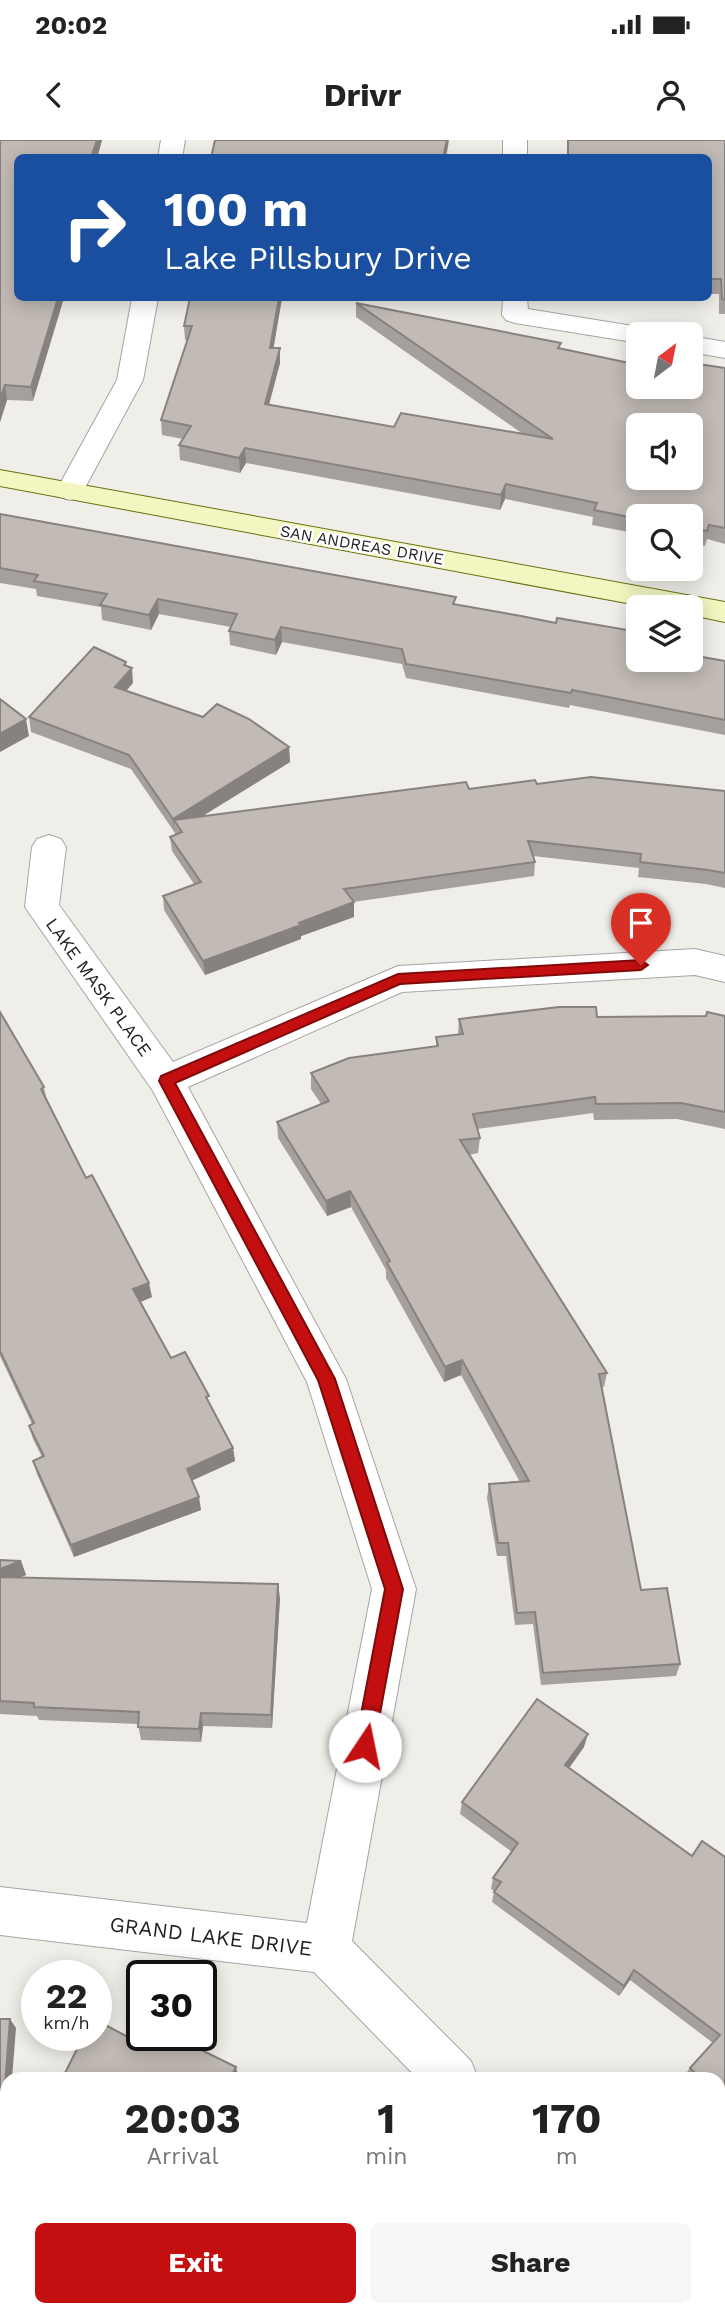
<!DOCTYPE html>
<html lang="en">
<head>
<meta charset="utf-8">
<style>
	body { margin:0; font-family:"Work Sans",sans-serif; background:#f6f6f6; color:#222; height:100vh; display:flex; flex-direction:column; font-size:26px; white-space:nowrap }
	* { box-sizing:border-box; margin:0 }
	p { font-size:23px; color:#767676 }
	.icon { flex:none; width:38px; height:38px; fill:none; stroke:currentColor; stroke-width:2; stroke-linecap:round; stroke-linejoin:round }
	.map { position:relative; flex:1; overflow:hidden }
	.details { position:absolute; left:0px; top:1932px; width:726px; height:245px; display:flex; flex-direction:column; background:#fff; border-radius:21px 21px 0 0; box-shadow:0 4px 18px #0003 }
	.details>* { flex:none }
	.top-card { position:absolute; left:14px; top:14px; width:698px; height:147px; border-radius:10px; box-shadow:0 4px 18px #0003; background:#1a4fa0; color:#fff; overflow:hidden }
	.needle { width:46px; rotate:32deg }
	.buttons { position:absolute; left:626px; top:182px; display:grid; gap:14px }
	.buttons a { display:grid; place-items:center; width:77px; height:77px; border-radius:10px; background:#fff; box-shadow:0 4px 18px #0003; font-size:35px }
	.speed { position:absolute; left:21px; top:1820px; display:flex; gap:14px; font-size:35px; font-weight:700; text-align:center }
	.speed>* { display:grid; place-content:center; width:91px; height:91px; border-radius:50%; background:#fff; box-shadow:0 4px 18px #0003; line-height:1 }
	.speed small { font-size:18px; font-weight:400 }
	.speed .limit { border:4px solid #111; border-radius:10px; background:#fff; color:#111 }
	.pin { position:absolute; display:grid; place-items:center; width:60px; height:60px; color:#fff; margin:-72px -30px; border-radius:50% 50% 50% 0; rotate:-45deg; box-shadow:0 0 7px #0007 }
	.pin .icon { rotate:45deg }
	.me { position:absolute; width:77px; margin:-38px; rotate:11deg; stroke-linejoin:round; filter:drop-shadow(0 0 5px #0008) }
	.turn { display:flex; align-items:center; gap:24px; height:147px; padding:0 35px; font-size:32px }
	.turn .icon { width:91px; height:91px; stroke-width:2.5 }
	.turn b { display:block; font-size:49px; line-height:60px }
	.eta { display:flex; justify-content:space-evenly; align-items:center; height:119px; text-align:center }
	.eta b { font-size:42px; font-weight:700; line-height:49px }
	.primary-button { display:flex; gap:14px; margin-top:auto; padding:14px 35px }
	.primary-button a { flex:1; height:80px; border-radius:10px; background:#c30f0f; color:#fff; font-size:28px; font-weight:700; line-height:80px; text-align:center }
	.primary-button a+a { background:#f6f6f6; color:#222 }
	.status { display:flex; justify-content:space-between; align-items:center; height:49px; padding:0 35px; background:#fff; direction:ltr }
	.status svg { height:19px; fill:currentColor }
	header { display:flex; justify-content:space-between; align-items:center; height:91px; padding:0 35px; background:#fff; font-size:32px; font-weight:700 }
	.map>svg:first-child { display:block }
	.lines { fill:none; stroke-linecap:round; stroke-linejoin:round }
	.street-casing { stroke:#a5a5a5; stroke-width:2 }
	.secondary-casing { stroke:#68720d; stroke-width:2 }
	.street { fill:#fff; fill-rule:evenodd }
	.secondary { fill:#f3f6c1; fill-rule:evenodd }
	.wall { fill:#a6a09c }
	.shaded-wall { fill:#87827f }
	.building { fill:#c1bab5; stroke:#87827f; stroke-width:2; fill-rule:evenodd }
	.route { fill:#c30f0f; stroke:#7f0a0a; stroke-width:2 }
	.labels { text-anchor:middle; dominant-baseline:central; stroke-width:5; stroke-linejoin:round; paint-order:stroke }
	.far-street-label { font-size:16px; fill:#212121; stroke:#fff }
	.street-label { font-size:18px; fill:#212121; stroke:#fff }
	.near-street-label { font-size:21px; fill:#212121; stroke:#fff }
</style>
</head>
<body>
<div class="status"><b>20:02</b><svg viewBox="0 0 49 12"><path d="M0 12V9h3v3zM5 12V6h3v6zM10 12V3h3v9zM15 12V0h3v12zM26 1h20v11H26zM47 4h2v5h-2z"/></svg></div>
<header><svg class="icon" aria-label="back" viewBox="0 0 24 24"><path d="M15 5l-7 7 7 7"/></svg>Drivr<svg class="icon" aria-label="person" viewBox="0 0 24 24"><circle cx="12" cy="8" r="4"/><path d="M4 21q1-7 8-7t8 7"/></svg></header>
<div class="map">
<svg width="725" height="2177" viewBox="0 0 725 2177">
	<rect width="100%" height="100%" fill="#f0eee8"/>
	<g class="lines">
		<defs>
			<g id="street">
				<polygon points="161,0 185,0 182,18 158,18"/>
				<rect x="503" y="0" width="24" height="18"/>
				<polygon points="132,158 158,158 143,240 80,357 70,360 60,357 56,351 117,240"/>
				<polygon points="503,158 527,158 528,169 639,187 648,189 652,194 639,194 639,203 515,183 506,180 502,175"/>
				<polygon points="691,196 725,202 725,218 691,212"/>
				<polygon points="49,695 61,699 66,707 59,765 173,922 398,826 695,809 725,816 725,842 695,835 402,852 188,947 346,1239 416,1449 352,1801 471,1921 478,1939 418,1939 314,1832 0,1795 0,1747 307,1783 372,1449 307,1242 153,951 25,767 32,707 37,699"/>
				<polygon points="650,2170 708,2170 711,2177 653,2177"/>
			</g>
			<polygon id="secondary" points="0,330 725,462 725,482 691,475 691,467 648,467 0,346"/>
		</defs>
		<use href="#street" class="street-casing"/>
		<use href="#secondary" class="secondary-casing"/>
		<use href="#street" class="street"/>
		<use href="#secondary" class="secondary"/>
	</g>
	<g class="wall">
		<polygon points="0,0 102,0 97,18 18,18 33,261 7,260 0,282"/>
		<polygon points="568,0 725,0 725,174 719,174 719,154 709,154 709,18 567,18"/>
		<polygon points="190,158 282,158 273,208 280,208 280,223 269,265 394,287 523,294 356,177 356,163 560,208 639,247 725,228 725,404 707,399 705,406 691,404 691,376 639,376 639,394 592,385 593,377 505,359 500,370 246,323 240,333 180,320 179,305 183,299 162,295 161,280 187,200 185,200 184,186"/>
		<polygon points="0,374 456,464 639,520 725,521 725,595 570,565 569,568 406,538 402,524 282,502 276,515 230,505 229,491 231,487 159,474 151,490 102,480 101,467 37,456 36,449 0,443"/>
		<polygon points="126,522 126,526 133,543 126,551 289,607 290,622 201,677 469,649 537,644 725,651 725,748 706,744 638,737 639,728 533,716 535,722 534,736 353,762 354,777 301,796 301,799 205,835 164,770 163,756 194,744 172,711 170,697 175,695 175,693 131,629 31,592 29,577"/>
		<polygon points="0,872 44,947 47,961 86,1038 152,1157 140,1162 171,1218 211,1265 233,1308 235,1321 192,1340 201,1370 74,1417 37,1334 33,1321 42,1317 33,1299 29,1286 32,1284 0,1216"/>
		<polygon points="725,876 725,989 677,979 594,980 593,973 477,989 480,998 478,1013 469,1015 607,1233 604,1247 602,1247 641,1450 680,1524 676,1536 541,1545 533,1484 515,1485 506,1416 497,1416 487,1358 489,1344 520,1342 461,1235 444,1242 386,1138 386,1130 351,1067 327,1076 278,998 277,982 321,964 311,949 311,933 436,906 436,897 458,894 459,879"/>
		<polygon points="0,1420 21,1421 26,1435 21,1437 280,1458 272,1588 203,1586 201,1602 141,1600 138,1584 39,1580 37,1576 0,1574"/>
		<polygon points="584,1607 569,1628 692,1716 725,1717 725,1978 719,1972 719,1939 687,1939 684,1936 690,1928 713,1903 630,1840 619,1856 492,1762 494,1751 491,1749 493,1738 512,1712 460,1674 462,1662"/>
		<polygon points="219,2170 482,2170 476,2177 225,2177 221,2174"/>
	</g>
	<g class="shaded-wall">
		<polygon points="97,0 102,0 97,18 93,18"/>
		<polygon points="447,0 449,0 446,18 443,18"/>
		<polygon points="58,158 64,158 33,261 31,247"/>
		<polygon points="279,158 282,158 271,223 270,208"/>
		<polygon points="280,208 280,223 265,279 265,264"/>
		<polygon points="5,245 7,260 0,282 0,259"/>
		<polygon points="245,308 246,323 240,333 239,318"/>
		<polygon points="506,344 505,359 500,370 501,355"/>
		<polygon points="158,459 159,474 151,490 149,475"/>
		<polygon points="281,487 282,502 276,515 275,500"/>
		<polygon points="126,522 127,533 132,528 133,543 116,562 115,547"/>
		<polygon points="26,579 29,596 0,612 0,594"/>
		<polygon points="289,607 290,622 180,690 174,680 174,693 173,679"/>
		<polygon points="354,762 354,777 301,796 301,799 205,835 203,821 299,783"/>
		<polygon points="350,1051 351,1067 327,1076 326,1061"/>
		<polygon points="149,1143 152,1157 136,1164 133,1149"/>
		<polygon points="462,1220 461,1235 444,1242 445,1227"/>
		<polygon points="233,1308 235,1321 189,1342 187,1329"/>
		<polygon points="199,1357 201,1370 74,1417 71,1405"/>
		<polygon points="21,1421 26,1435 0,1445 0,1429"/>
		<polygon points="278,1444 280,1458 272,1588 271,1575"/>
		<polygon points="201,1573 203,1586 201,1602 199,1589"/>
		<polygon points="588,1594 584,1607 562,1638 565,1625"/>
		<polygon points="634,1830 630,1840 619,1856 624,1846"/>
		<polygon points="10,1879 16,1888 12,1939 7,1939 7,2007 5,2032 0,2026 0,2013"/>
		<polygon points="236,1927 238,1935 236,1939 230,1939"/>
	</g>
	<g class="building">
		<polygon points="0,0 97,0 92,15 95,15 95,18 18,18 18,158 58,158 31,247 5,245 0,259"/>
		<polygon points="215,0 447,0 443,18 211,18"/>
		<polygon points="568,0 725,0 725,160 722,159 721,139 709,139 709,18 568,18"/>
		<path d="M 190,158 L 279,158 L 270,208 L 280,208 L 265,264 L 394,287 L 401,273 L 553,299 L 356,163 L 561,203 L 558,208 L 639,225 L 639,247 L 691,247 L 691,223 L 725,228 L 725,388 L 709,385 L 707,391 L 691,388 L 691,376 L 639,376 L 639,379 L 594,370 L 597,363 L 506,344 L 501,355 L 245,308 L 239,318 L 179,305 L 191,286 L 161,280 L 192,186 L 184,186 ZM 639,285 L 691,285 L 691,338 L 639,338 Z"/>
		<polygon points="0,374 456,457 453,464 521,476 556,483 557,478 639,492 639,520 691,520 691,515 725,521 725,580 572,550 571,553 406,524 402,509 281,487 275,500 229,491 237,474 158,459 149,475 100,465 107,454 34,441 38,435 0,428"/>
		<polygon points="94,507 126,522 124,525 132,528 115,547 203,577 217,564 249,579 289,607 173,679 129,615 29,577"/>
		<polygon points="0,559 26,579 0,594"/>
		<polygon points="591,637 725,651 725,733 708,730 640,722 641,714 528,701 535,722 344,749 354,762 299,783 301,785 203,821 163,756 201,742 170,697 182,692 174,680 466,642 469,649 535,640 537,644"/>
		<polygon points="559,867 596,867 597,877 706,876 707,872 725,876 725,972 681,963 596,964 595,957 473,974 480,998 460,1000 607,1233 599,1234 641,1450 667,1448 680,1524 543,1533 535,1472 517,1473 508,1403 498,1403 489,1344 529,1341 462,1220 445,1227 387,1123 390,1121 350,1051 326,1061 277,982 329,961 311,933 349,918 438,906 436,897 463,894 459,879"/>
		<polygon points="0,872 44,947 41,949 86,1038 92,1035 149,1143 133,1149 171,1218 185,1212 209,1256 206,1257 233,1308 187,1329 199,1357 71,1405 33,1321 44,1316 29,1286 34,1283 0,1211"/>
		<polygon points="0,1420 21,1421 0,1429"/>
		<polygon points="0,1437 278,1444 271,1575 201,1573 199,1589 138,1587 139,1572 34,1567 34,1563 0,1561"/>
		<polygon points="537,1559 588,1594 565,1625 692,1716 702,1701 725,1717 725,1964 719,1958 719,1939 701,1939 690,1928 720,1895 634,1830 624,1846 494,1752 501,1742 493,1738 518,1703 462,1662"/>
		<polygon points="0,1879 10,1879 0,2013"/>
		<polygon points="136,1879 142,1881 142,1895 171,1895 236,1927 230,1939 62,1939 84,1895 96,1895 96,1880 128,1897"/>
		<polygon points="220,2170 480,2170 474,2177 230,2177"/>
	</g>
	<polygon class="route" points="641,820 648,825 641,830 400,844 175,943 335,1239 403,1449 374,1606 371,1613 365,1615 358,1613 355,1606 385,1449 318,1240 159,941 161,936 398,834"/>
	<g class="labels">
		<g class="far-street-label">
			<text transform="translate(362 405) rotate(10)">SAN ANDREAS DRIVE</text>
		</g>
		<g class="street-label">
			<text transform="translate(99 847) rotate(54)">LAKE MASK PLACE</text>
		</g>
		<g class="near-street-label">
			<text transform="translate(211 1796) rotate(7)">GRAND LAKE DRIVE</text>
		</g>
	</g>
</svg>
<div class="buttons">
<a><svg class="needle" viewBox="-14 -14 28 28"><path d="M0-13l5 13h-10z" fill="#e53935"/><path d="M0 13l5-13h-10z" fill="#767676"/></svg></a>
<a><svg class="icon" aria-label="sound" viewBox="0 0 24 24"><path d="M4 9h4l5-4v14l-5-4H4zM17 9q2 3 0 6"/></svg></a>
<a><svg class="icon" aria-label="search" viewBox="0 0 24 24"><circle cx="10" cy="10" r="6"/><path d="M15 15l6 6"/></svg></a>
<a><svg class="icon" aria-label="layers" viewBox="0 0 24 24"><path d="M12 4l9 5-9 5-9-5zM3 14l9 5 9-5"/></svg></a>
</div>
<div class="speed"><div>22<small>km/h</small></div><div class="limit">30</div></div>
<div class="pin" style="left:641px;top:825px;background:#d93025"><svg class="icon" aria-label="arrive" viewBox="0 0 24 24"><path d="M6 21V4h12l-3 4 3 4H6"/></svg></div>
<svg class="me" style="left:365px;top:1606px" viewBox="-20 -20 40 40"><circle r="19" fill="#fff"/><path d="M0-13L10 11 0 6-10 11z" fill="#c30f0f"/></svg>
<div class="top-card">
<div class="turn"><svg class="icon" aria-label="right" viewBox="0 0 24 24"><path d="M7 20v-9h11M14 6l5 5-5 5"/></svg><div><b>100 m</b>Lake Pillsbury Drive</div></div>
</div>
<section class="details">
<div class="eta">
<div><b>20:03</b><p>Arrival</p></div>
<div><b>1</b><p>min</p></div>
<div><b>170</b><p>m</p></div>
</div>
<div class="primary-button"><a>Exit</a><a>Share</a></div>
</section>
</div>
</body>
</html>
